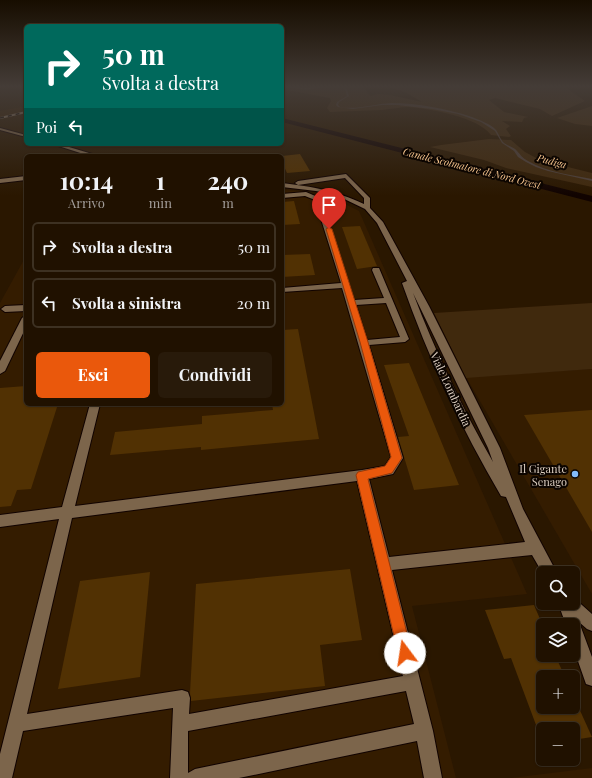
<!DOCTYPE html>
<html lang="it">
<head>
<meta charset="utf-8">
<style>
	body { margin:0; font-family:"Playfair Display",serif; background:#281a0a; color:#f1f3f6; height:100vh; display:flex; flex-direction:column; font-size:15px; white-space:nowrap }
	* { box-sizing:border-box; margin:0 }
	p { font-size:13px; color:#a29d99 }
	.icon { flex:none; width:22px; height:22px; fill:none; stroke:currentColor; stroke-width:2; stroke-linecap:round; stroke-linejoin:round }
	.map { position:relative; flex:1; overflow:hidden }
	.sheet { position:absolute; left:24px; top:154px; width:260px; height:252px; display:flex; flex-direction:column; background:#201100; border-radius:6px; box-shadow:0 1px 3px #0004,0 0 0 1px #3d3122 }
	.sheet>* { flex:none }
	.top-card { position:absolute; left:24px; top:24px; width:260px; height:122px; border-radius:6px; box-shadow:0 1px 3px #0004,0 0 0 1px #3d3122; background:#00695c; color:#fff; overflow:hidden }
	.tools { position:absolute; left:536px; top:566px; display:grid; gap:8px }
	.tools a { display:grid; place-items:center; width:44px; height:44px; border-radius:6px; background:#201100; box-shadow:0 1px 3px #0004,0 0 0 1px #3d3122; font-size:20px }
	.pin { position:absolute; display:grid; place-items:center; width:34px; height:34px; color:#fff; margin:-41px -17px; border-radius:50% 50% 50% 0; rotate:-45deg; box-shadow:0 0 4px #0007 }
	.pin .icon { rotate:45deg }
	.me { position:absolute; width:44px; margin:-22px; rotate:346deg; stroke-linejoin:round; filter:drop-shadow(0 0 3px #0008) }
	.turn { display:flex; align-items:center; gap:14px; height:84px; padding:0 12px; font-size:18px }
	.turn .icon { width:52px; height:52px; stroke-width:2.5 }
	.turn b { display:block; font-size:28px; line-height:34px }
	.then { display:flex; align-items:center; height:38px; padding:0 12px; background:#0003; gap:8px; font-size:15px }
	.eta { display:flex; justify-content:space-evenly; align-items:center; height:68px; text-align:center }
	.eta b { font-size:24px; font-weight:700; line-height:28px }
	.button { display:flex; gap:8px; margin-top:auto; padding:8px 12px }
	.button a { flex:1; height:46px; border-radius:6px; background:#ea580c; color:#fff; font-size:16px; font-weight:700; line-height:46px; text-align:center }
	.button a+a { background:#281a0a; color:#f1f3f6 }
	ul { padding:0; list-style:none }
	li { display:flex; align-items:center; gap:12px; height:50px; margin:0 8px 6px; padding:0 4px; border:2px solid #3d3122; border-radius:6px }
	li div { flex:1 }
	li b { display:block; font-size:15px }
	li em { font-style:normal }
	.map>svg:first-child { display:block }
	.built { fill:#341c00 }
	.green { fill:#40290d }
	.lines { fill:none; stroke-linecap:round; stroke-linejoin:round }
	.stream { fill:#4e403a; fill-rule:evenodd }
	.canal { fill:#110300; fill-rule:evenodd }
	.building { fill:#513103 }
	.minor-casing { stroke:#110300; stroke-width:2 }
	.minor { fill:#7c654b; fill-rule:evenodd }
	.rail-casing { stroke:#8e7e6c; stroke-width:2 }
	.rail { stroke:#0c0500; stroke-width:1.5; stroke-dasharray:4; stroke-linecap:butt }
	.route { fill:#ea580c; stroke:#983908 }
	.poi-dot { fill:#83bcfb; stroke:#0c0500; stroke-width:1.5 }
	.labels { text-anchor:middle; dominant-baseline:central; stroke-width:4; stroke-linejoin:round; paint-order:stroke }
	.far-water-label { font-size:10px; font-style:italic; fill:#f6c48d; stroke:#0c0500 }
	.street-label { font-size:11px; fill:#ddcfc1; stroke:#0c0500 }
	.poi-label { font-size:11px; fill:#ddcfc1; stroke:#0c0500; text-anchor:end }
</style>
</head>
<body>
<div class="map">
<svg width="592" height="778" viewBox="0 0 592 778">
	<rect width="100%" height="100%" fill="#2a1700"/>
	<g class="built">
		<polygon points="26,106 26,113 0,119 0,111"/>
		<polygon points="282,190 299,191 324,196 337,200 359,211 527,594 412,606 456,778 0,778 0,303 26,256 26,404 282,404"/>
		<polygon points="592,369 592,594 466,377"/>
		<polygon points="592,768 592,778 511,778"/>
	</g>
	<g class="green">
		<path d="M 282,87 L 363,87 L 368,92 L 367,93 L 371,96 L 378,94 L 390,95 L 422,102 L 405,92 L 390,87 L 565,87 L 585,101 L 552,116 L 540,109 L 495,98 L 489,100 L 504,112 L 528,117 L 524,118 L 522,122 L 502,121 L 510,126 L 506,129 L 511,136 L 509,137 L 491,135 C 478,117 431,109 409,107 C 400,107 391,109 382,110 C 364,111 347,111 330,112 L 327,108 L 331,101 L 330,98 L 282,89 Z"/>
		<polygon points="592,106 592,126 575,124 557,118"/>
		<polygon points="489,139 511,140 525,152 540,160 592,173 592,187 506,168 484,160 430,147 441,145"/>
		<polygon points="592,303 592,369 466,378 434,313"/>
	</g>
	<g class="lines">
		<g class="stream">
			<polygon points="288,87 305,88 325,87 305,90"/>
			<path d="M 340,87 L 347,89 L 349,96 L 339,102 L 338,105 L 340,107 C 357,110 374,104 391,103 C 417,103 448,109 472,117 C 479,120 491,124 496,130 C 499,134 500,139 504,143 C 508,146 514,147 517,151 C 521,155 522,158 528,161 C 547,172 571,175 592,179 L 592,181 L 548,171 L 536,167 L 526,162 L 518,157 L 514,151 L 502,143 L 495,131 L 492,129 L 481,122 L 458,114 L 432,109 L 397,105 L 382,105 L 353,109 L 338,107 L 336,105 L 337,102 L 347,96 L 345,89 Z"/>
		</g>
		<polygon class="canal" points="282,118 592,196 592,202 282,122"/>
	</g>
	<g class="building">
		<polygon points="300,154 310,171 287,173 282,162 282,156"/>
		<polygon points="294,201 300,224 282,225 282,202"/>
		<polygon points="360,226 377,266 357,269 342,227"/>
		<polygon points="310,254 315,275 282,277 282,255"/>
		<polygon points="298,329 319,439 201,450 201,447 110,455 115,432 202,424 202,416 273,410 272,404 282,404 282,330"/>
		<polygon points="409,363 459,485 414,490 398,437 409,436 384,365"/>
		<polygon points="26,386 26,404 58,404 31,489 17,490 11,506 0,507 0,388"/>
		<polygon points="592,410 592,532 524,415"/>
		<polygon points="350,569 362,640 320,645 325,686 191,701 190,693 196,584"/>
		<polygon points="150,572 140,677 58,689 80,581"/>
		<polygon points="534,605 543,626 543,655 555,655 565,677 543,677 543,707 573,707 573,695 592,737 573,740 573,729 543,729 543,741 542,741 511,658 504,659 485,610"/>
	</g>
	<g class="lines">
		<defs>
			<g id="minor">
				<polygon points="0,128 26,135 26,137 0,130"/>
				<polygon points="52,144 59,144 99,156 90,156"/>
				<polygon points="122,154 125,155 126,156 119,156"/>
				<path d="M 346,174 L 370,198 L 370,208 L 383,222 L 429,306 L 500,448 L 523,509 L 557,573 L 543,573 L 543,574 L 532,555 L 392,570 L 433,731 L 442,778 L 424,778 L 417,741 L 239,778 L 170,778 L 173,708 L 23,731 L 12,778 L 0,778 L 0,754 L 59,519 L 0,527 L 0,515 L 62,507 L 90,404 L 100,404 L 75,506 L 362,470 L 385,466 L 391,457 L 342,288 L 282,292 L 282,288 L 341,283 L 315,200 L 305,196 L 282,198 L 282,194 L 306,192 L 320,198 L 354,300 L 384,298 L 372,270 L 373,268 L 379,268 L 409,339 L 405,342 L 369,345 L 403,458 L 393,474 L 369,479 L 389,557 L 525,542 L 506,497 L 501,496 C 461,428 428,357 402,283 L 407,281 L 377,223 L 365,209 L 338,196 L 316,191 L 282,187 L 282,183 C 314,187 334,190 364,204 L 364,198 L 345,178 L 298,185 L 295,183 L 298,181 ZM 413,293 L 488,448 L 493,462 C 462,408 435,351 413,293 ZM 386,303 L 400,337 L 367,340 L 356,305 ZM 357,481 L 403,676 L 189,714 L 190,698 L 188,692 L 182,690 L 27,714 L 72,518 ZM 406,691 L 414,724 L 195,769 L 188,773 L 188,731 Z"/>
				<polygon points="26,176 26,180 0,183 0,179"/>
				<polygon points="26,305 26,311 5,312 1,309 5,306"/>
				<polygon points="26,315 26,327 5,371 0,374 0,361 22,318"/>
				<polygon points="573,597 592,614 592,631 587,629 579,622 592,657 592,686 586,684 573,647 573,625 566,625 558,603 573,603"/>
			</g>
		</defs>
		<use href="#minor" class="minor-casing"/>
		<use href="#minor" class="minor"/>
		<defs>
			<polyline id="rail" points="0,118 26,112"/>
		</defs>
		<use href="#rail" class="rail-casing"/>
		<use href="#rail" class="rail"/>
	</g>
	<linearGradient id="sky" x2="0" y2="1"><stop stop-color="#170d00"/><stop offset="0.44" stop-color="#443c37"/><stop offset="1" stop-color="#443c37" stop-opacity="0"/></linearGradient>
	<rect width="592" height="196" fill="url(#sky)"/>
	<polygon class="route" points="329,227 332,229 368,342 402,458 392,473 368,479 412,653 410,658 405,660 400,658 398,653 356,475 358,472 385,466 391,457 360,342 326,229"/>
	<circle class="poi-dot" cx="575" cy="474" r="4"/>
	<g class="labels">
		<g class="far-water-label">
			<text transform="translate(552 161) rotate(15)">Pudiga</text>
			<text transform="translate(472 168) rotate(14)">Canale Scolmatore di Nord Ovest</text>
		</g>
		<g class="street-label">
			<text transform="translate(451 389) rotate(65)">Viale Lombardia</text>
		</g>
		<g class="poi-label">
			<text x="567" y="468">Il Gigante<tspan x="567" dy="13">Senago</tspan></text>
		</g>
	</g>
</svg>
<div class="tools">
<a><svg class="icon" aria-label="search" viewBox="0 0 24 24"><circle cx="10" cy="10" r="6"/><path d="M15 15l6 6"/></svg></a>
<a><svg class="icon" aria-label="layers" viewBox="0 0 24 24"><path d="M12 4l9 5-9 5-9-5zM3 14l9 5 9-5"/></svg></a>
<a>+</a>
<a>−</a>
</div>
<div class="pin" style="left:329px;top:229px;background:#d93025"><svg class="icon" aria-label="arrive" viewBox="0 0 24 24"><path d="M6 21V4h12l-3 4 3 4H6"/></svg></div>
<svg class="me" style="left:405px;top:653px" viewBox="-20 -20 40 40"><circle r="19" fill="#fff"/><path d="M0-13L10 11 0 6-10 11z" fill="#ea580c"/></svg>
<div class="top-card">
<div class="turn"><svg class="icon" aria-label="right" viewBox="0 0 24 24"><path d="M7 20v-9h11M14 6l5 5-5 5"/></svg><div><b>50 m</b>Svolta a destra</div></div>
<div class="then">Poi<svg class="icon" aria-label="left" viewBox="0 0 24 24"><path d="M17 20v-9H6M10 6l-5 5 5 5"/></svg></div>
</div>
<section class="sheet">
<div class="eta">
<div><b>10:14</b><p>Arrivo</p></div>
<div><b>1</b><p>min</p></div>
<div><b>240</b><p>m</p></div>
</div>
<ul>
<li><svg class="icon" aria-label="right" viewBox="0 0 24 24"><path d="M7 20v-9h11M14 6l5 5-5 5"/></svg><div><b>Svolta a destra</b></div><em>50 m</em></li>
<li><svg class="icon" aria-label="left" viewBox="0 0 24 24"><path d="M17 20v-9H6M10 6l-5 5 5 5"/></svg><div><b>Svolta a sinistra</b></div><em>20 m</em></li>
</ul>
<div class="button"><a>Esci</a><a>Condividi</a></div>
</section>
</div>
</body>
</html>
